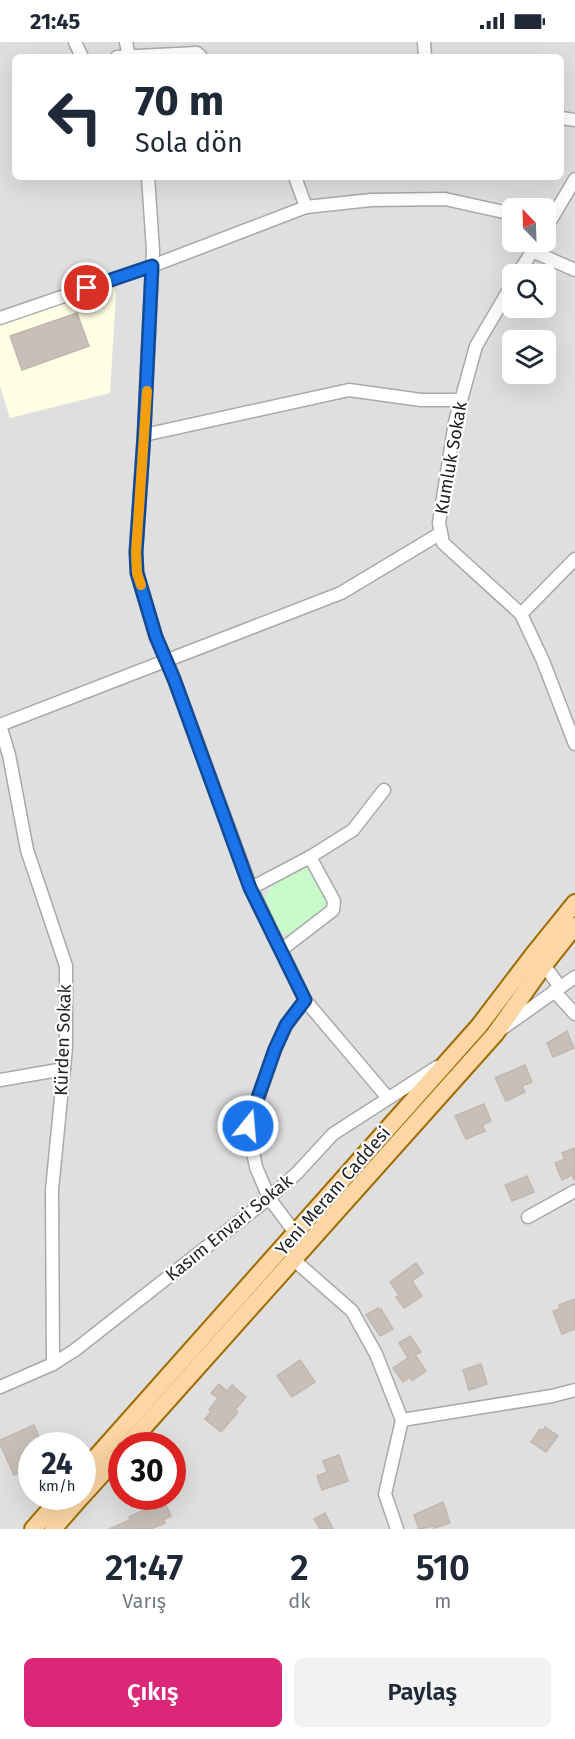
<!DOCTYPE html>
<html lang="tr">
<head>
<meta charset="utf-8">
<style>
	body { margin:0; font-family:"Fira Sans",sans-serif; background:#f2f2f3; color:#1f2937; height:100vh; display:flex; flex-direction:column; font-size:22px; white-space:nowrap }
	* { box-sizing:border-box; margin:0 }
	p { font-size:20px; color:#747a83 }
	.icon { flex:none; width:33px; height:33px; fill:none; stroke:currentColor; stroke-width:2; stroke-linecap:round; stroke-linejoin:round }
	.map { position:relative; height:1487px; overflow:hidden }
	.side { display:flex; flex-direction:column; background:#fff; flex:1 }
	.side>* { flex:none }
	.banner { position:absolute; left:12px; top:12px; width:552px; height:126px; border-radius:9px; box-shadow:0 6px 24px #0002; background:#fff; color:#1f2937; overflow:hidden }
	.needle { width:39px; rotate:337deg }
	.controls { position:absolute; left:502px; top:156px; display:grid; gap:12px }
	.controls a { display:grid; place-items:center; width:54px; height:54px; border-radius:9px; background:#fff; box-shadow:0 6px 24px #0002; font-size:30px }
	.speed { position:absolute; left:18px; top:1390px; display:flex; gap:12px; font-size:30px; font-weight:700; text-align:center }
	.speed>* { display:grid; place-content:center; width:78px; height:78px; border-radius:50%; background:#fff; box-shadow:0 6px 24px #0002; line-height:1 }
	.speed small { font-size:15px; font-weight:400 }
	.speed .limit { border:9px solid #d22; background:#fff; color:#111 }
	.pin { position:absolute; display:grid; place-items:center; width:51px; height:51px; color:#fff; margin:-26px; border:3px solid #fff; border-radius:50%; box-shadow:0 2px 6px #0007 }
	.me { position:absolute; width:66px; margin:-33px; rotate:17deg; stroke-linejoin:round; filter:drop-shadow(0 0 4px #0008) }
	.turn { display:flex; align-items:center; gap:21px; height:126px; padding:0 24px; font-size:27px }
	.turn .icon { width:78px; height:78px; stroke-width:2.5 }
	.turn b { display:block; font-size:42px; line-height:51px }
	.eta { display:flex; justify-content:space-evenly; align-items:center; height:102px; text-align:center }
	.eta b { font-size:36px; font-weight:600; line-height:42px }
	.primary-button { display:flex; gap:12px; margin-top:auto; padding:12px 24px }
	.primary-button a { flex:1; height:69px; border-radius:9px; background:#db2777; color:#fff; font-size:24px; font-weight:600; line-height:69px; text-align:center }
	.primary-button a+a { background:#f2f2f3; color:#1f2937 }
	.status { display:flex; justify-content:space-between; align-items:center; height:42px; padding:0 30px; background:#fff; direction:ltr }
	.status svg { height:16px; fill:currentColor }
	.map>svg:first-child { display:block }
	.residential { fill:#e0dfdf; fill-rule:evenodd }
	.education { fill:#ffffe5 }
	.park { fill:#c8facc }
	.building { fill:#c7bfb8; stroke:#c4b6ab; stroke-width:1.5 }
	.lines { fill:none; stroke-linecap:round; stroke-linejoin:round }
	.minor-casing { stroke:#a9a9a9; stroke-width:15 }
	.major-casing { stroke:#a06b00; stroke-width:20 }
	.minor { stroke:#fff; stroke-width:12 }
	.major { stroke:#fcd6a4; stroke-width:16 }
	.route-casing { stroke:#114b97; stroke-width:15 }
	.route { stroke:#1a73e8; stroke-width:10 }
	.slow { stroke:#f59e0b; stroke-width:10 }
	.labels { text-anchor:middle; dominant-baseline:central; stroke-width:4.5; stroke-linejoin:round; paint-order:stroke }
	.street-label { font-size:18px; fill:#222; stroke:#fff }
</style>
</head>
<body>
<div class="status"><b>21:45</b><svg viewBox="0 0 49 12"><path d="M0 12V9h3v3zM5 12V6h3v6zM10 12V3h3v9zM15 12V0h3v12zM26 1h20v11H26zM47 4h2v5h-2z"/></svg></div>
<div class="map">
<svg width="575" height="1487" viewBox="0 0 575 1487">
	<rect width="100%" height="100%" fill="#f2efe9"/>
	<path class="residential" d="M 0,0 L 575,0 L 575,1487 L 0,1487 ZM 15,15 L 561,15 L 561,135 L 15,135 ZM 513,166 L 546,166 L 546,200 L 513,200 ZM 513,232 L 546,232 L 546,266 L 513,266 ZM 513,298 L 546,298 L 546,332 L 513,332 ZM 32,1404 L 82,1404 L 82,1455 L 32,1455 ZM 122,1404 L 172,1404 L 172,1455 L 122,1455 Z"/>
	<polygon class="education" points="113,243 116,251 110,351 10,376 0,344 0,279"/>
	<polygon class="park" points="303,824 313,829 328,859 326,868 291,892 280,892 264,857 271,844"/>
	<g class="building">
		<polygon points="77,271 89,304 22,328 10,294"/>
		<polygon points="567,989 574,1006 553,1015 547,1001"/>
		<polygon points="525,1023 532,1040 522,1044 525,1050 506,1059 495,1036"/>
		<polygon points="484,1062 491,1079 482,1083 485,1089 466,1097 455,1074"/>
		<polygon points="575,1106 575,1139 572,1133 562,1138 555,1121 565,1117 562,1111"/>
		<polygon points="527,1134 534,1150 512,1159 505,1143"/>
		<polygon points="416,1221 423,1231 412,1239 422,1254 404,1266 396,1255 399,1253 390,1240"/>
		<polygon points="575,1257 575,1287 562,1292 553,1269 560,1267 559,1263"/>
		<polygon points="378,1266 379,1268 381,1267 393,1287 380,1294 366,1273"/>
		<polygon points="410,1294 421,1310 415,1313 426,1329 412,1339 410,1335 403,1340 393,1326 408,1316 399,1301"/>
		<polygon points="300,1318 315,1340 292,1355 277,1334"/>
		<polygon points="481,1322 487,1342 469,1348 463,1328"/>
		<polygon points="219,1342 227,1349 232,1343 246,1355 235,1368 238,1370 221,1390 205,1377 211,1370 209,1368 218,1356 211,1351"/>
		<polygon points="34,1383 43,1404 32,1404 32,1426 14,1433 0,1402 0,1398"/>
		<polygon points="545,1385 558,1394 546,1410 531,1400 540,1387 543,1389"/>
		<polygon points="339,1413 348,1439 322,1448 317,1434 327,1430 323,1419"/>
		<polygon points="443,1460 450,1481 434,1486 434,1484 419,1487 414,1473"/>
		<polygon points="159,1461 161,1466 166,1463 171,1474 163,1478 165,1481 151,1487 109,1487 130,1478 129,1475"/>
		<polygon points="325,1471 333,1487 320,1487 314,1477"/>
	</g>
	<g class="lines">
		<defs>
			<g id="minor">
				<polyline points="75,0 82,15"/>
				<polyline points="126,0 129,15"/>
				<polyline points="424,0 425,15"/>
				<polyline points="117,15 197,11 201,15"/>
				<polyline points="561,76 575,78"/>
				<polyline points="148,135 153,208 144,393 136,510 137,531 156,595 174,637 251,846 305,958 388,1056"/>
				<polyline points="295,135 306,165"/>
				<polyline points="546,186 575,137"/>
				<polyline points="532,209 575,228"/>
				<polyline points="518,232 538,200"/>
				<polyline points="513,241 476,304 455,380 439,481 443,501 521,572 543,619 575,702"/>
				<polyline points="0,276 152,224 306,165 371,158 445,157 513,172"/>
				<polyline points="144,393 349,348 421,358 461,358"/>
				<polyline points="521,572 575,517"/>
				<polyline points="0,683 9,713 27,808 66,924 66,1005 52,1148 53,1322"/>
				<polyline points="0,683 341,551 441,491"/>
				<polyline points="251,846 310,815 353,788 384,748"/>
				<polyline points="281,908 333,868 334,859 310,815"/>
				<polyline points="544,923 560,945"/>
				<polyline points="554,949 575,972"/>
				<polyline points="503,986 575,935"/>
				<polyline points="0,1038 64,1027"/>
				<polyline points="528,1175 575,1149"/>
				<polyline points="296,1192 269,1156 256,1125 248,1084 275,1007 286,983 305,958"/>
				<polyline points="294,1218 352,1269 376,1312 402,1378"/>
				<polyline points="0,1345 53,1322 75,1308 269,1156 297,1131 333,1092 437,1025"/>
				<polyline points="397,1487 385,1452 402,1378 552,1354 575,1348"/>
			</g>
			<g id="major">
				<polyline points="127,1404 495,992 544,923 575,884"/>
				<polyline points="82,1431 479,984 533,913 575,861"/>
				<polyline points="82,1454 122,1410"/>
				<polyline points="33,1487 61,1455"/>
				<polyline points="53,1487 81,1455"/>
			</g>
		</defs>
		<use href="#minor" class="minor-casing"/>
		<use href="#major" class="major-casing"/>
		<use href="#minor" class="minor"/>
		<use href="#major" class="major"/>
	</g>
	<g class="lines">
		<defs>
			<polyline id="route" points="87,246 152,224 144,393 136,510 137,531 156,595 174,637 250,846 305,958 286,983 275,1007 248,1084"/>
		</defs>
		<use href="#route" class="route-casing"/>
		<use href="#route" class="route"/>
		<polyline class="slow" points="141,543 137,531 136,510 147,349"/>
	</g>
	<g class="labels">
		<g class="street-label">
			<text transform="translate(451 416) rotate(-80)">Kumluk Sokak</text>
			<text transform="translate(63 998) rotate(-88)">Kürden Sokak</text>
			<text transform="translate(333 1149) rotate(-49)">Yeni Meram Caddesi</text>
			<text transform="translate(229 1186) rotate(-39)">Kasım Envari Sokak</text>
		</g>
	</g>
</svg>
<div class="controls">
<a><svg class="needle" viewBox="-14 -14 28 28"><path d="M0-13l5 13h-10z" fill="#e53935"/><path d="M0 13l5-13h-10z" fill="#747a83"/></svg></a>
<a><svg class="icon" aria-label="search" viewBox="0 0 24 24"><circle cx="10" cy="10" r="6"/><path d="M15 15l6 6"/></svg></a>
<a><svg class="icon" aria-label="layers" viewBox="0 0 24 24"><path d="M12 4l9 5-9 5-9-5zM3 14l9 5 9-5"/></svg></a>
</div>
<div class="speed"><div>24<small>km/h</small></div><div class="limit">30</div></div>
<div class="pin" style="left:87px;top:246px;background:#d93025"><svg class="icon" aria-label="arrive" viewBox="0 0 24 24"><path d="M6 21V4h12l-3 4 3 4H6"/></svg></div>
<svg class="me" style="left:248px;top:1084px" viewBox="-20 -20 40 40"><circle r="17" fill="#1a73e8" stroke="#fff" stroke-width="3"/><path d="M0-11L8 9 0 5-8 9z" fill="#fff"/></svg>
<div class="banner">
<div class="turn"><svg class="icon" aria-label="left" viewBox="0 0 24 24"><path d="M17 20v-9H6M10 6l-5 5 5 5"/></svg><div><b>70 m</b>Sola dön</div></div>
</div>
</div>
<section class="side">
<div class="eta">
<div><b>21:47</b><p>Varış</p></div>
<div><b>2</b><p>dk</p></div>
<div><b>510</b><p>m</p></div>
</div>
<div class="primary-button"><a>Çıkış</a><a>Paylaş</a></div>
</section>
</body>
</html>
